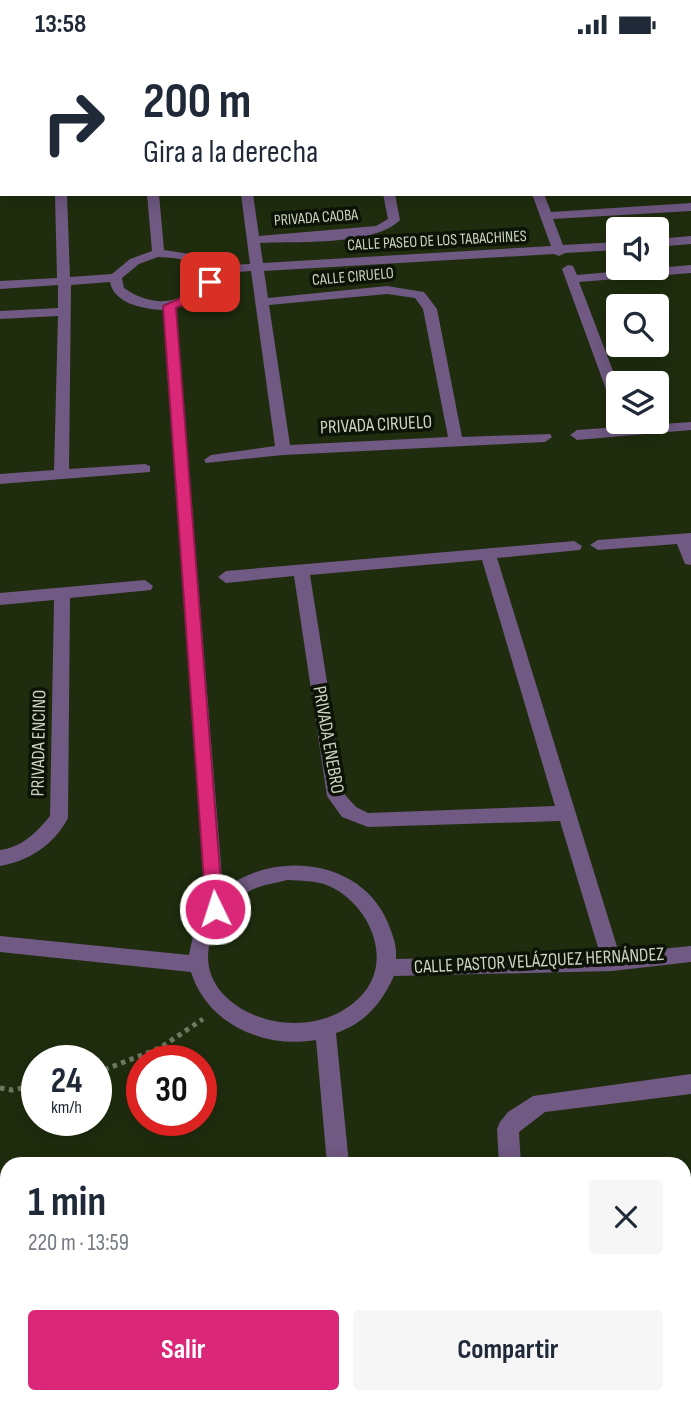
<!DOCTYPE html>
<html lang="es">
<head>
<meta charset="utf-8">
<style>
	body { margin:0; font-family:"Sofia Sans Condensed",sans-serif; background:#f6f6f7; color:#1f2937; height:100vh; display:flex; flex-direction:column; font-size:26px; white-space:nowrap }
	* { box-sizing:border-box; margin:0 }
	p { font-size:23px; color:#747a83 }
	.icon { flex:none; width:38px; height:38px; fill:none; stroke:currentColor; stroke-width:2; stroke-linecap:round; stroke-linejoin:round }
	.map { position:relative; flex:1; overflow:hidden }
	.side { position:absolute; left:0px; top:1108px; width:691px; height:247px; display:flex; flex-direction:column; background:#fff; border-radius:21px 21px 0 0; box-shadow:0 4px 18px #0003 }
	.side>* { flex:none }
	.hud { position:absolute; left:0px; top:0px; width:691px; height:147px; box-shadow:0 4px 18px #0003; background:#fff; color:#1f2937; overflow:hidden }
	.tools { position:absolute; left:606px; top:168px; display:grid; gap:14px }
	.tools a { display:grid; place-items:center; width:63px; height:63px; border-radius:7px; background:#fff; box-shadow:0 4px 18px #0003; font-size:35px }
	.speed { position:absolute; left:21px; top:996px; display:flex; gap:14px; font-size:35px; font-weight:700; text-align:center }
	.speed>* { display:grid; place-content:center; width:91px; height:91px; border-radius:50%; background:#fff; box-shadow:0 4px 18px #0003; line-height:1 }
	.speed small { font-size:18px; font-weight:400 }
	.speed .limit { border:10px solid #d22; background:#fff; color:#111 }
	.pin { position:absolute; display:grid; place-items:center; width:60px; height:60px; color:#fff; margin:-30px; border-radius:14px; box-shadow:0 4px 10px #0006 }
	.me { position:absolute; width:77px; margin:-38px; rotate:356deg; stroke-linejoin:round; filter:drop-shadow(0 0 5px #0008) }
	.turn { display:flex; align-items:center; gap:24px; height:147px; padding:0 28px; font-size:32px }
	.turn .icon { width:91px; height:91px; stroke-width:2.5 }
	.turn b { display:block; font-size:49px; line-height:60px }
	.round { display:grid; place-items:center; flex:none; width:74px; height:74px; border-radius:7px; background:#f6f6f7 }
	.overview { display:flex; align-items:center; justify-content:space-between; height:119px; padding:0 28px }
	h1 { font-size:42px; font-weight:700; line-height:52px }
	.action { display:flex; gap:14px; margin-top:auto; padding:14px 28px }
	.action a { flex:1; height:80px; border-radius:7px; background:#db2777; color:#fff; font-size:28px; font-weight:700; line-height:80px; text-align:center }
	.action a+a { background:#f6f6f7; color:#1f2937 }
	.status { display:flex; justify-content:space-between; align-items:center; height:49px; padding:0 35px; background:#fff; direction:ltr }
	.status svg { height:19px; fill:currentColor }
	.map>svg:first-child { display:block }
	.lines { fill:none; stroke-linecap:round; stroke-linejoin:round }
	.path { stroke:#6d7960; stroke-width:5; stroke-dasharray:4.5 4.5; stroke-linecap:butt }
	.minor { fill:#705983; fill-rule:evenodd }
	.route { fill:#db2777; stroke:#8e194d; stroke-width:2 }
	.labels { text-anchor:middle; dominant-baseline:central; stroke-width:7; stroke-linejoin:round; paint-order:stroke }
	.far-street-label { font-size:16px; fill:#cbd5c3; stroke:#0d1306 }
	.street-label { font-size:19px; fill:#cbd5c3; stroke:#0d1306 }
</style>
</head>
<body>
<div class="status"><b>13:58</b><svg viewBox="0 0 49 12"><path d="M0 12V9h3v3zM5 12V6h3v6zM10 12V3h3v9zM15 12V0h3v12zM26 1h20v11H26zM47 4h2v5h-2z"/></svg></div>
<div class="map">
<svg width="691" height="1353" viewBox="0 0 691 1353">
	<rect width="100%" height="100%" fill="#1f2d0e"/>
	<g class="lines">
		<g class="path">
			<polyline points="96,1024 160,999 203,970"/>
			<polyline points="0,1039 12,1041 37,1036"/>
		</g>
		<g class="minor">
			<rect x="55" y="0" width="10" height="2"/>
			<rect x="136" y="0" width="10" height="2"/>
			<polygon points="228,0 238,0 239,2 229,2"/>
			<polygon points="348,0 392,0 347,2"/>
			<rect x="0" y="19" width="2" height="6"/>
			<rect x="0" y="90" width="2" height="6"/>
			<path d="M 55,145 L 67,145 L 70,228 L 112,225 L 130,210 L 152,202 L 147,145 L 159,145 L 164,201 L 196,206 L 210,217 L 250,215 L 241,145 L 253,145 L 259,187 L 376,177 L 388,170 L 383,145 L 395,145 L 400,171 C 375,197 297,192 260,194 L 263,214 L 551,197 L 532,145 L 544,145 L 551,163 L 691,154 L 691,162 L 553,170 L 563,196 L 618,193 L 618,201 L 565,204 L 559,207 L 554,205 L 264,222 L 268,249 L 387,237 L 424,243 L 437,260 L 462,388 L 550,385 L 552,388 L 545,393 L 283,406 L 206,414 L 204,411 L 211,406 L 275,397 L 251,222 L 214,225 L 216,233 C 206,247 193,255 176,259 L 223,841 C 274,800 362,810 388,874 C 393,887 397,896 396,910 L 600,905 L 560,772 L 368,778 L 342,768 L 327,747 L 294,527 L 226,534 L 218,528 L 226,522 L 574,492 L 582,497 L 580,501 L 497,509 L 619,904 L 691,897 L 691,913 L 612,922 L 394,927 C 381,955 365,974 336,984 L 349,1115 L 327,1115 L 316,991 C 264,1000 207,975 191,923 L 0,903 L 0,887 L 189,906 L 193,887 L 206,861 L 163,261 C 144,260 114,255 110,233 L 71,236 L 69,420 L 145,415 L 150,417 L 150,423 L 0,435 L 0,425 L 54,421 L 58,267 L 0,270 L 0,262 L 58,259 L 58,236 L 0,240 L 0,232 L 57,229 ZM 158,208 C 179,209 198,210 203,232 C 181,257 151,258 124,239 L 122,229 L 139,215 ZM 387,245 L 415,249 L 423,260 L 448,388 L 290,396 L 269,256 ZM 482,511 L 555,757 L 368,764 L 356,758 L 345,746 L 310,526 ZM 287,831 C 301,832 316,831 329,837 C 369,855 395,911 361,947 C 300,1011 166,951 221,871 C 229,858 241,845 256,839 C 266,835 277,834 287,831 Z"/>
			<polygon points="691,187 691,195 656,198 656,190"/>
			<polygon points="568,216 573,217 577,226 691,216 691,224 579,233 618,335 618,358 611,354 562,220"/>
			<polygon points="691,373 691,381 577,391 570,386 577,381"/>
			<polygon points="691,484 691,516 685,515 677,495 598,501 590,496 598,491"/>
			<path d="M 145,531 L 153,537 L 151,541 L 70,549 L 68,769 C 54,796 29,812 0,817 L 0,801 C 22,798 36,784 50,767 L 54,551 L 0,556 L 0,544 Z"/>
			<polygon points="691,1025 691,1045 545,1063 519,1083 521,1115 499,1115 497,1080 500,1073 508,1063 533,1047"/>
			<rect x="0" y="1167" width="7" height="22"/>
			<polygon points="691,1195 691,1217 684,1218 684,1196"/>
			<polygon points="137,1348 232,1348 234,1353 139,1353"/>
			<rect x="345" y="1348" width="24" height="5"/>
		</g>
	</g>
	<polygon class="route" points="206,231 216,233 207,246 176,259 223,860 215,868 206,860 163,257 199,241"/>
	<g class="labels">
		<g class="far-street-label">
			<text transform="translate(316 169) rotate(-4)">PRIVADA CAOBA</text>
			<text transform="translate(437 192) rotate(-3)">CALLE PASEO DE LOS TABACHINES</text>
			<text transform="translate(353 228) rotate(-5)">CALLE CIRUELO</text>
		</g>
		<g class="street-label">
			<text transform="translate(376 376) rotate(-3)">PRIVADA CIRUELO</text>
			<text transform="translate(328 691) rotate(80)">PRIVADA ENEBRO</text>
			<text transform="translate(39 694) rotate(-89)">PRIVADA ENCINO</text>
			<text transform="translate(539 912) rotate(-3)">CALLE PASTOR VELÁZQUEZ HERNÁNDEZ</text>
		</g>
	</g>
</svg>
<div class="tools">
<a><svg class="icon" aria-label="sound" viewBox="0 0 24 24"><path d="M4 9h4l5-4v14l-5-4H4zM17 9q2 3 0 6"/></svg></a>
<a><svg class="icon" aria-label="search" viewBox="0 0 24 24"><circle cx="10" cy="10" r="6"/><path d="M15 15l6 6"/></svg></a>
<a><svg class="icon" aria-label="layers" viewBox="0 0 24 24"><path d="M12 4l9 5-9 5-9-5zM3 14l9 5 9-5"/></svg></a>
</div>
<div class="speed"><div>24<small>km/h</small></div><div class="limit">30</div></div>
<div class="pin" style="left:210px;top:233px;background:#d93025"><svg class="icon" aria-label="arrive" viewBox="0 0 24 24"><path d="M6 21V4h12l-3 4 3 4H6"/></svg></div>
<svg class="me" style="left:215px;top:860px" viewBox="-20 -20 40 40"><circle r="17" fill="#db2777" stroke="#fff" stroke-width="3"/><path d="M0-11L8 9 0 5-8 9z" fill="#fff"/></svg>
<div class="hud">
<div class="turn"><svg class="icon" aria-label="right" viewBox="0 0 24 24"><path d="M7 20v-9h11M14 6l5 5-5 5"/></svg><div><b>200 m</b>Gira a la derecha</div></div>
</div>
<section class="side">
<div class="overview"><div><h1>1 min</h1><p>220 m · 13:59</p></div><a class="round"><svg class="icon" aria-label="close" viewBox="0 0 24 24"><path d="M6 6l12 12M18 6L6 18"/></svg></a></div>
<div class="action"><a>Salir</a><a>Compartir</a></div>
</section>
</div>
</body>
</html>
